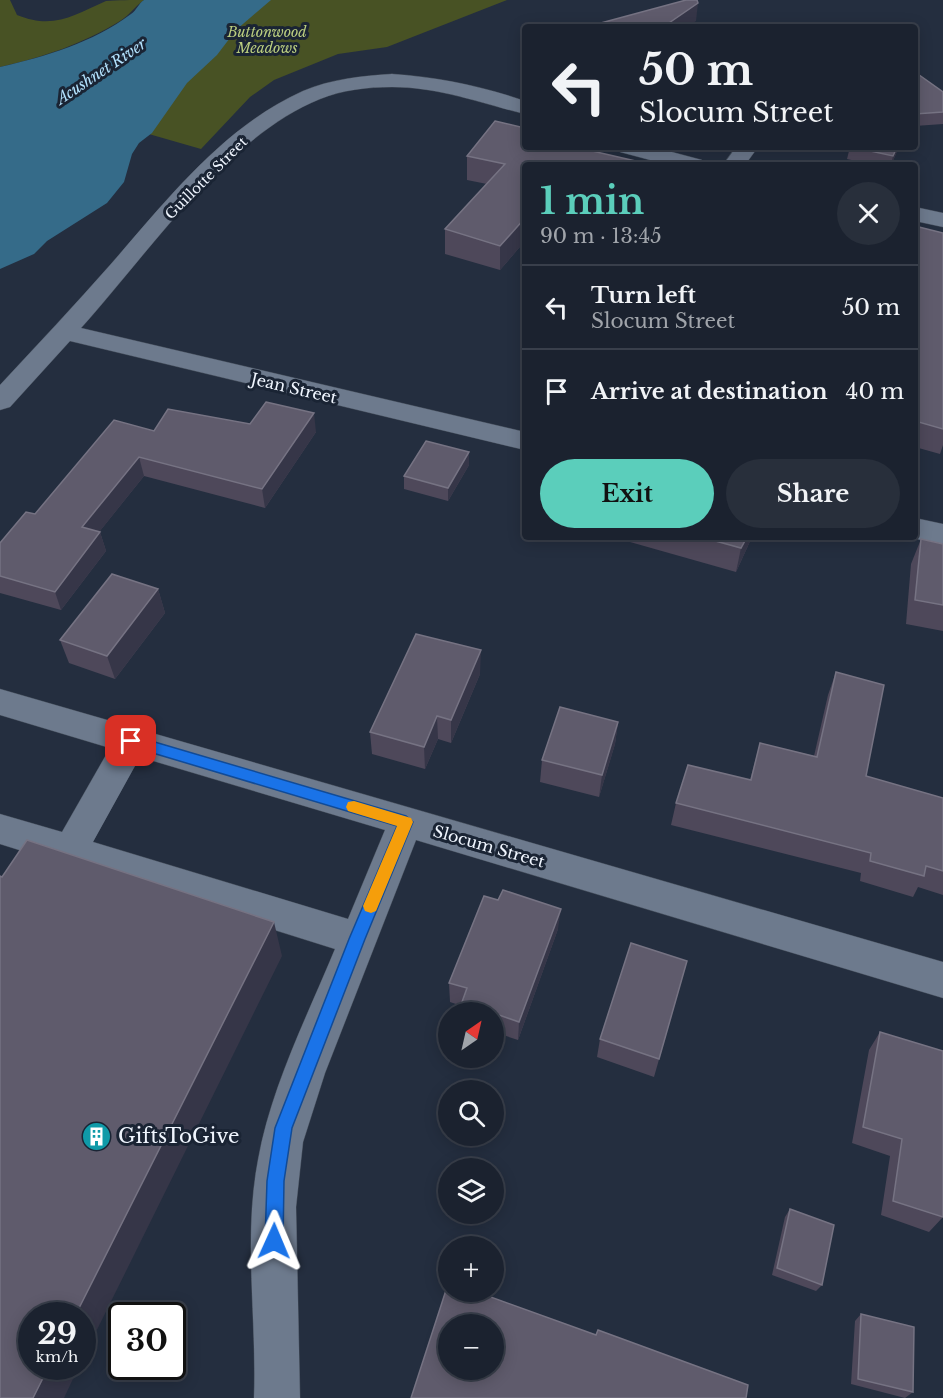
<!DOCTYPE html>
<html lang="en">
<head>
<meta charset="utf-8">
<style>
	body { margin:0; font-family:"Libre Baskerville",serif; background:#282f3b; color:#f1f3f6; height:100vh; display:flex; flex-direction:column; font-size:22px; white-space:nowrap }
	* { box-sizing:border-box; margin:0 }
	p { font-size:20px; color:#a0a4aa }
	.icon { flex:none; width:33px; height:33px; fill:none; stroke:currentColor; stroke-width:2; stroke-linecap:round; stroke-linejoin:round }
	.map { position:relative; flex:1; overflow:hidden }
	.side { position:absolute; left:522px; top:162px; width:396px; height:378px; display:flex; flex-direction:column; background:#1b222f; border-radius:6px; box-shadow:0 3px 15px #0003,0 0 0 2px #393f4b }
	.side>* { flex:none }
	.guide { position:absolute; left:522px; top:24px; width:396px; height:126px; border-radius:6px; box-shadow:0 3px 15px #0003,0 0 0 2px #393f4b; background:#1b222f; color:#f1f3f6; overflow:hidden }
	.needle { width:39px; rotate:34deg }
	.tools { position:absolute; left:438px; top:1002px; display:grid; gap:12px }
	.tools a { display:grid; place-items:center; width:66px; height:66px; border-radius:50%; background:#1b222f; box-shadow:0 3px 15px #0003,0 0 0 2px #393f4b; font-size:30px }
	.speed { position:absolute; left:18px; top:1302px; display:flex; gap:12px; font-size:30px; font-weight:700; text-align:center }
	.speed>* { display:grid; place-content:center; width:78px; height:78px; border-radius:50%; background:#1b222f; box-shadow:0 3px 15px #0003,0 0 0 2px #393f4b; line-height:1 }
	.speed small { font-size:15px; font-weight:400 }
	.speed .limit { border:3px solid #111; border-radius:9px; background:#fff; color:#111 }
	.pin { position:absolute; display:grid; place-items:center; width:51px; height:51px; color:#fff; margin:-26px; border-radius:12px; box-shadow:0 3px 9px #0006 }
	.me { position:absolute; width:66px; margin:-33px; rotate:1deg; stroke-linejoin:round; filter:drop-shadow(0 0 4px #0008) }
	.turn { display:flex; align-items:center; gap:21px; height:126px; padding:0 18px; font-size:27px }
	.turn .icon { width:78px; height:78px; stroke-width:2.5 }
	.turn b { display:block; font-size:42px; line-height:51px }
	.round { display:grid; place-items:center; flex:none; width:63px; height:63px; border-radius:32px; background:#282f3b }
	.summary { display:flex; align-items:center; justify-content:space-between; height:102px; padding:0 18px }
	h1 { font-size:36px; font-weight:800; line-height:45px; color:#5bcebb }
	.primary-button { display:flex; gap:12px; margin-top:auto; padding:12px 18px }
	.primary-button a { flex:1; height:69px; border-radius:36px; background:#5bcebb; color:#111; font-size:24px; font-weight:800; line-height:69px; text-align:center }
	.primary-button a+a { background:#282f3b; color:#f1f3f6 }
	ul { padding:0; list-style:none }
	li { display:flex; align-items:center; gap:18px; height:84px; padding:0 18px; border-top:2px solid #393f4b }
	li div { flex:1 }
	li b { display:block; font-size:22px }
	li em { font-style:normal }
	.map>svg:first-child { display:block }
	.green { fill:#485224 }
	.water { fill:#356b89 }
	.lines { fill:none; stroke-linecap:round; stroke-linejoin:round }
	.minor-casing { stroke:#434c59; stroke-width:1 }
	.minor { fill:#6d7a8d; fill-rule:evenodd }
	.wall { fill:#4e485a }
	.shaded-wall { fill:#363648 }
	.building { fill:#5f5b6c; stroke:#767383; stroke-width:1.5; fill-rule:evenodd }
	.route { fill:#1a73e8; stroke:#114b97; stroke-width:1.5 }
	.slow { fill:#f59e0b }
	.labels { text-anchor:middle; dominant-baseline:central; stroke-width:6; stroke-linejoin:round; paint-order:stroke }
	.far-park-label { font-size:14px; font-style:italic; fill:#bacd7f; stroke:#1a2434 }
	.far-street-label { font-size:14px; fill:#eff5fe; stroke:#1a2434 }
	.far-water-label { font-size:15px; font-style:italic; fill:#b3e2fe; stroke:#1a2434 }
	.street-label { font-size:16px; fill:#eff5fe; stroke:#1a2434 }
	.near-poi-label { font-size:20px; fill:#eff5fe; stroke:#1a2434; text-anchor:start }
</style>
</head>
<body>
<div class="map">
<svg width="943" height="1398" viewBox="0 0 943 1398">
	<rect width="100%" height="100%" fill="#242e3f"/>
	<g class="green">
		<path d="M 0,0 L 10,0 L 17,15 C 54,30 74,15 106,1 C 116,0 133,0 144,0 C 135,6 130,15 120,21 C 82,44 44,57 0,67 Z"/>
		<polygon points="252,0 507,0 387,47 338,54 274,80 250,97 201,149 114,124"/>
	</g>
	<path class="water" d="M 144,0 L 271,0 L 236,30 L 217,55 L 187,83 L 152,133 L 139,143 L 132,154 L 124,182 L 107,203 L 47,241 L 34,254 L 0,269 L 0,67 C 47,56 92,43 131,14 C 137,10 138,4 144,0 Z"/>
	<g class="lines">
		<defs>
			<g id="minor">
				<path d="M 392,74 C 438,77 481,86 525,101 L 525,114 C 480,103 439,87 392,87 C 367,87 342,90 320,99 C 227,136 147,255 81,328 L 525,432 L 525,450 L 70,341 L 10,407 L 0,410 L 0,385 C 37,345 75,305 111,264 C 167,200 223,127 303,91 C 331,79 362,76 392,74 Z"/>
				<polygon points="617,147 653,147 702,160 705,165 669,165 620,152"/>
				<polygon points="736,147 758,147 745,165 723,165"/>
				<polygon points="915,207 943,213 943,227 915,221"/>
				<polygon points="915,518 943,524 943,546 910,537 915,537"/>
				<path d="M 0,689 L 943,962 L 943,998 L 416,840 L 325,1073 L 303,1142 L 296,1207 L 300,1398 L 254,1398 C 257,1319 243,1238 258,1160 C 271,1087 307,1017 335,949 L 0,844 L 0,814 L 62,832 L 110,748 L 0,715 ZM 140,757 L 385,830 L 348,919 L 93,842 Z"/>
			</g>
		</defs>
		<use href="#minor" class="minor-casing"/>
		<use href="#minor" class="minor"/>
	</g>
	<g class="wall">
		<polygon points="915,72 943,92 943,124 915,126"/>
		<polygon points="850,147 899,147 891,165 873,165 847,159"/>
		<polygon points="467,156 525,165 525,241 500,270 445,254 445,229 487,184 467,180"/>
		<polygon points="915,226 943,233 943,445 940,454 915,447"/>
		<polygon points="250,424 316,432 265,508 144,476 99,532 100,532 106,551 61,610 0,593 0,543 35,514 154,431"/>
		<polygon points="469,465 448,501 404,489 404,476"/>
		<polygon points="630,537 752,537 736,572 630,542"/>
		<polygon points="921,539 943,544 943,631 906,624 911,564"/>
		<polygon points="158,589 165,613 115,679 69,663 60,640"/>
		<polygon points="836,672 866,776 943,798 943,895 918,887 913,897 860,881 861,873 671,825 676,803 750,780 760,743 814,756 828,695"/>
		<polygon points="480,674 451,743 438,739 425,769 372,754 370,732"/>
		<polygon points="618,722 615,744 599,797 540,782 542,760"/>
		<polygon points="558,929 518,1040 494,1032 494,1012 462,1012 462,1006 450,1002 449,983"/>
		<polygon points="687,961 654,1077 597,1057 600,1039"/>
		<polygon points="880,1032 943,1217 929,1232 881,1215 890,1156 852,1143 869,1050"/>
		<polygon points="790,1209 822,1285 816,1291 772,1275 785,1217"/>
		<polygon points="861,1314 913,1392 905,1398 851,1384 855,1321"/>
	</g>
	<g class="shaded-wall">
		<polygon points="698,3 696,21 687,27 663,27"/>
		<polygon points="897,147 899,147 891,165 893,156"/>
		<polygon points="525,218 525,241 500,270 500,246"/>
		<polygon points="314,413 316,432 265,508 262,489"/>
		<polygon points="469,452 469,465 448,501 448,488"/>
		<polygon points="139,457 144,476 88,546 82,527"/>
		<polygon points="100,532 106,551 61,610 55,592"/>
		<polygon points="747,537 752,537 736,572 741,548"/>
		<polygon points="158,589 165,613 115,679 107,656"/>
		<polygon points="481,650 480,674 451,743 451,720"/>
		<polygon points="437,716 438,739 425,769 424,747"/>
		<polygon points="618,722 615,744 599,797 602,775"/>
		<polygon points="561,909 558,929 518,1040 519,1022"/>
		<polygon points="274,922 282,956 82,1360 82,1316 75,1316"/>
		<polygon points="49,1366 79,1366 64,1398 33,1398"/>
	</g>
	<g class="building">
		<polygon points="686,0 697,0 698,3 663,27 586,27"/>
		<polygon points="915,72 943,92 943,112 915,114"/>
		<polygon points="495,121 525,128 525,147 575,147 653,165 525,165 525,218 500,246 445,229 505,164 467,156"/>
		<polygon points="852,147 897,147 893,156"/>
		<polygon points="915,226 943,233 943,429 915,421"/>
		<polygon points="266,402 314,413 262,489 139,457 82,527 100,532 55,592 0,576 0,543 26,512 35,514 114,420 154,431 168,409 250,424"/>
		<polygon points="426,441 469,452 448,488 404,476"/>
		<polygon points="701,537 747,537 741,548"/>
		<polygon points="921,539 943,544 943,605 915,600"/>
		<polygon points="112,574 158,589 107,656 60,640"/>
		<polygon points="416,634 481,650 451,720 437,716 424,747 370,732"/>
		<polygon points="836,672 884,685 866,776 943,798 943,871 926,866 924,876 870,861 871,853 676,803 688,765 751,780 760,743 817,757"/>
		<polygon points="560,707 618,722 602,775 542,760"/>
		<polygon points="27,840 274,922 75,1316 32,1316 32,1366 49,1366 33,1398 0,1398 0,876 2,877"/>
		<polygon points="503,890 561,909 519,1022 462,1002 467,988 449,983 484,896 498,900"/>
		<polygon points="631,943 687,961 659,1059 600,1039"/>
		<polygon points="880,1032 943,1051 943,1217 893,1201 902,1139 863,1127"/>
		<polygon points="790,1209 834,1225 822,1285 777,1268"/>
		<path d="M 448,1284 L 448,1292 L 477,1292 L 596,1335 L 598,1330 L 748,1385 L 746,1398 L 411,1398 ZM 448,1324 L 494,1324 L 494,1370 L 448,1370 Z"/>
		<polygon points="861,1314 914,1327 913,1392 858,1379"/>
	</g>
	<polygon class="route" points="131,735 406,816 413,822 365,939 292,1128 284,1181 283,1241 281,1248 274,1250 268,1248 265,1241 267,1181 275,1128 349,939 397,826 126,745 124,741"/>
	<polygon class="slow" points="354,801 411,818 413,822 376,911 371,913 365,911 363,906 397,826 348,811 346,807 348,802"/>
	<defs>
		<symbol id="building-disc" viewBox="-11 -11 22 22"><circle r="9.5" fill="#0f9aa8" stroke="#1a2434"/><path d="M-4-6H4V6H1V3H-1V6H-4ZM-2.5-4.3h1.7v1.8h-1.7ZM.8-4.3h1.7v1.8H.8ZM-2.5-1h1.7V.8h-1.7ZM.8-1h1.7V.8H.8Z" fill="#fff"/></symbol>
	</defs>
	<g fill-rule="evenodd">
		<use href="#building-disc" x="80" y="1120" width="33" height="33"/>
	</g>
	<g class="labels">
		<g class="far-park-label">
			<text x="267" y="32">Buttonwood<tspan x="267" dy="16">Meadows</tspan></text>
		</g>
		<g class="far-street-label">
			<text transform="translate(206 178) rotate(-45)">Guillotte Street</text>
		</g>
		<g class="far-water-label">
			<text transform="translate(101 71) rotate(-34)">Acushnet River</text>
		</g>
		<g class="street-label">
			<text transform="translate(294 388) rotate(13)">Jean Street</text>
			<text transform="translate(489 846) rotate(16)">Slocum Street</text>
		</g>
		<g class="near-poi-label">
			<text x="118" y="1136">GiftsToGive</text>
		</g>
	</g>
</svg>
<div class="tools">
<a><svg class="needle" viewBox="-14 -14 28 28"><path d="M0-13l5 13h-10z" fill="#e53935"/><path d="M0 13l5-13h-10z" fill="#a0a4aa"/></svg></a>
<a><svg class="icon" aria-label="search" viewBox="0 0 24 24"><circle cx="10" cy="10" r="6"/><path d="M15 15l6 6"/></svg></a>
<a><svg class="icon" aria-label="layers" viewBox="0 0 24 24"><path d="M12 4l9 5-9 5-9-5zM3 14l9 5 9-5"/></svg></a>
<a>+</a>
<a>−</a>
</div>
<div class="speed"><div>29<small>km/h</small></div><div class="limit">30</div></div>
<div class="pin" style="left:131px;top:741px;background:#d93025"><svg class="icon" aria-label="arrive" viewBox="0 0 24 24"><path d="M6 21V4h12l-3 4 3 4H6"/></svg></div>
<svg class="me" style="left:274px;top:1241px" viewBox="-20 -20 40 40"><path d="M0-17L14 15 0 8-14 15z" fill="#1a73e8" stroke="#fff" stroke-width="4"/></svg>
<div class="guide">
<div class="turn"><svg class="icon" aria-label="left" viewBox="0 0 24 24"><path d="M17 20v-9H6M10 6l-5 5 5 5"/></svg><div><b>50 m</b>Slocum Street</div></div>
</div>
<section class="side">
<div class="summary"><div><h1>1 min</h1><p>90 m · 13:45</p></div><a class="round"><svg class="icon" aria-label="close" viewBox="0 0 24 24"><path d="M6 6l12 12M18 6L6 18"/></svg></a></div>
<ul>
<li><svg class="icon" aria-label="left" viewBox="0 0 24 24"><path d="M17 20v-9H6M10 6l-5 5 5 5"/></svg><div><b>Turn left</b><p>Slocum Street</p></div><em>50 m</em></li>
<li><svg class="icon" aria-label="arrive" viewBox="0 0 24 24"><path d="M6 21V4h12l-3 4 3 4H6"/></svg><div><b>Arrive at destination</b></div><em>40 m</em></li>
</ul>
<div class="primary-button"><a>Exit</a><a>Share</a></div>
</section>
</div>
</body>
</html>
